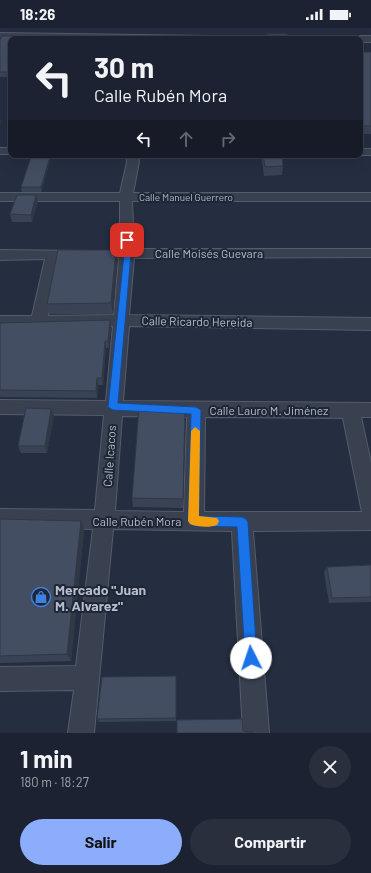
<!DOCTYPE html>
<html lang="es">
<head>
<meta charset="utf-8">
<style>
	body { margin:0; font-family:Barlow,sans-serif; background:#292f3d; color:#f1f3f6; height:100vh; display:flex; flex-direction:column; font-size:15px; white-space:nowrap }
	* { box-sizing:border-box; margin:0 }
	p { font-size:13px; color:#a0a4ab }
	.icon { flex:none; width:22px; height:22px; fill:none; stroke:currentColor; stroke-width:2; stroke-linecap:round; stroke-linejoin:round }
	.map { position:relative; height:705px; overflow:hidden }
	.details { display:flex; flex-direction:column; background:#1c2231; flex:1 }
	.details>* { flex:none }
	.banner { position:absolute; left:8px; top:8px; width:355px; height:122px; border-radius:8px; box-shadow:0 4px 16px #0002,0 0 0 1px #3a3f4d; background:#1c2231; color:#f1f3f6; overflow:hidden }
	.pin { position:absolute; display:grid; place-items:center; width:34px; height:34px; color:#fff; margin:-17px; border-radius:8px; box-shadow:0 2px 6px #0006 }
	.me { position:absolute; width:44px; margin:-22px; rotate:356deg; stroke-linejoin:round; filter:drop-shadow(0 0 3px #0008) }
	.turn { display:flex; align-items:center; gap:14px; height:84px; padding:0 20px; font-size:18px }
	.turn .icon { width:52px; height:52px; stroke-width:2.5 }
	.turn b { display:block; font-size:28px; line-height:34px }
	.lanes { display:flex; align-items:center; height:38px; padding:0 20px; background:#0003; justify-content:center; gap:20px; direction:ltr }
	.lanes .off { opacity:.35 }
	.round { display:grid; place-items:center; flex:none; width:42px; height:42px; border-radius:21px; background:#292f3d }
	.head { display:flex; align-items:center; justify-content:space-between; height:68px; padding:0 20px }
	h1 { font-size:24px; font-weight:700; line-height:30px }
	.button { display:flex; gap:8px; margin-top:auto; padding:8px 20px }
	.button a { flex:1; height:46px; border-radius:24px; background:#8badfb; color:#111; font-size:16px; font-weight:700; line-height:46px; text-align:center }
	.button a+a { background:#292f3d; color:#f1f3f6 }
	.status { display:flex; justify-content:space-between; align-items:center; height:28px; padding:0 20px; background:#1c2231; direction:ltr }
	.status svg { height:11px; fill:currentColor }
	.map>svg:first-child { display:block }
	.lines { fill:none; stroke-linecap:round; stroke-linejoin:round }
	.street-casing { stroke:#545c6b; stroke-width:2 }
	.street { fill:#394150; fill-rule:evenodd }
	.wall { fill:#3a4355 }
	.shaded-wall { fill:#303745 }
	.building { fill:#444e63; stroke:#303745 }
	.route { fill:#1a73e8; stroke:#114b97 }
	.slow { fill:#f59e0b }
	.labels { text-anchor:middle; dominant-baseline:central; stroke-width:4; stroke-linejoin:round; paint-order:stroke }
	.far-street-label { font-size:10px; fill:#b5bccb; stroke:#1e2636 }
	.street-label { font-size:12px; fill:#b5bccb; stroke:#1e2636 }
	.near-poi-label { font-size:14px; font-weight:bold; fill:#b5bccb; stroke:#1e2636; text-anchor:start }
</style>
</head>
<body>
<div class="status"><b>18:26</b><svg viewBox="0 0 49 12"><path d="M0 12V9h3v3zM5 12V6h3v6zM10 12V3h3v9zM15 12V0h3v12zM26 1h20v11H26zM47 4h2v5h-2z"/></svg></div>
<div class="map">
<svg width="371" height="705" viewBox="0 0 371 705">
	<rect width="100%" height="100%" fill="#252e41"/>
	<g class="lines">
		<defs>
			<g id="street">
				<polygon points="0,5 210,8 214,11 0,11"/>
				<polygon points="360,8 371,8 371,14 360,14 360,11 356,11"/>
				<rect x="0" y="120" width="11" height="6"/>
				<polygon points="360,121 371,121 371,127 358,127 360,127"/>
				<path d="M 126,127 L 138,127 L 139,134 L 133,165 L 371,165 L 371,173 L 132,173 L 134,221 L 371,221 L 371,229 L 134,230 L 129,287 L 371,290 L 371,302 L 129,298 L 123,373 L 371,375 L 371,389 L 361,389 L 371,435 L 371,502 L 253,503 L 269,705 L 243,705 L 232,503 L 113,501 L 94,705 L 68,705 L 74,662 L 0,663 L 0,639 L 76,638 L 93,501 L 0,499 L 0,481 L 95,482 L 104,387 L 0,386 L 0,372 L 106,373 L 113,298 L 0,300 L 0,288 L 32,288 L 45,231 L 0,232 L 0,222 L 85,223 L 87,226 L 85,229 L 59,231 L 48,288 L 114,287 L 119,230 L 111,229 L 109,226 L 111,223 L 120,221 L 120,173 L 0,173 L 0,165 L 120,165 L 127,134 ZM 122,388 L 187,389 L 184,484 L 115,483 ZM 205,389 L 343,390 L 362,484 L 204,484 Z"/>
			</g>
		</defs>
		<use href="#street" class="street-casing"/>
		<use href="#street" class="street"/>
	</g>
	<g class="wall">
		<polygon points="48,8 48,11 11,11 11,49 0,49 0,12"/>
		<polygon points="360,21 361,24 371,24 371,106 360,106"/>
		<polygon points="261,127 282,127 283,138 282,147 264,148"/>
		<polygon points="50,133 41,164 22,164 21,159"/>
		<polygon points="36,167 38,174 32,194 12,194 10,186"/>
		<polygon points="116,222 117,232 113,286 50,286 47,276"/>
		<polygon points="110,292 111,300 109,320 106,320 103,357 98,357 97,370 0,369 0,295"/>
		<polygon points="54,388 47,425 21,425 18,418"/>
		<polygon points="185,390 183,480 133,479 132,470"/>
		<polygon points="0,491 81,493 84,502 71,633 0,635"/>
		<polygon points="371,537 371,574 329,575 324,544 327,539"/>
		<polygon points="176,648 176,693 99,694 97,691"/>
	</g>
	<g class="shaded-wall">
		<polygon points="0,90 1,95 0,99"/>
		<polygon points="50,129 50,133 41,164 41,159"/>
		<polygon points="36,167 38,174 32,194 31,187"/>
		<polygon points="116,222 117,232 113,286 111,275"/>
		<polygon points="110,292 111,300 109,320 108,313"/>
		<polygon points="105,313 106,320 103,357 102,350"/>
		<polygon points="97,350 98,357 97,370 96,363"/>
		<polygon points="51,381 54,388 47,425 45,418"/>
		<polygon points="81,493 84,502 71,633 67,626"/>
	</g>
	<g class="building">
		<polygon points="267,6 287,6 289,11 268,11"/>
		<polygon points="2,8 48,8 47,11 11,11 11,44 0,44 0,12"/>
		<polygon points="360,21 361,24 371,24 371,98 360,98"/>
		<polygon points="263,127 282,127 283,138 265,139"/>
		<polygon points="31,129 50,129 41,159 21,159"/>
		<polygon points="17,167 36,167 31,187 10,186"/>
		<polygon points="58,222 116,222 111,275 47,276"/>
		<polygon points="110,292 108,313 105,313 102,350 97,350 96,363 0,362 0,295"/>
		<polygon points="26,380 51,381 45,418 18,418"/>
		<polygon points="139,380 185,381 183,471 132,470"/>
		<polygon points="0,491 81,493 67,626 0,628"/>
		<polygon points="371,537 371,569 332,570 327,539"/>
		<polygon points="176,648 176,690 97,691 102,649"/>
		<polygon points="242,691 243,703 252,704 253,705 177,705 177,692"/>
	</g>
	<polygon class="route" points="127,209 131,212 131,226 118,375 196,379 201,382 199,488 242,489 246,491 248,494 257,630 256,634 251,636 247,634 245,630 237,499 194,498 190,496 188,493 191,386 113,382 108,379 124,226 123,212"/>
	<path class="slow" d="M 195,399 L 200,403 L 199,488 L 217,490 L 219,493 L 217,497 C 210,500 197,499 190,496 L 188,493 L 191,403 Z"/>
	<defs>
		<symbol id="shop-ring" viewBox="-11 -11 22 22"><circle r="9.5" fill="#1e2636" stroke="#3f7fe0" stroke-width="1.5"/><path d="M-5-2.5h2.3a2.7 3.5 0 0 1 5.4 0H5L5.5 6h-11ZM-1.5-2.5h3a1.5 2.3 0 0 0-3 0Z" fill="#3f7fe0"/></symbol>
	</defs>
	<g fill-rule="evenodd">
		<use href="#shop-ring" x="30" y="558" width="22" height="22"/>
	</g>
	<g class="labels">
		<g class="far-street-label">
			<text x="186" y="169">Calle Manuel Guerrero</text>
		</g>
		<g class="street-label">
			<text x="209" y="225">Calle Moisés Guevara</text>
			<text transform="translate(197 293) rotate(1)">Calle Ricardo Hereida</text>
			<text x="269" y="382">Calle Lauro M. Jiménez</text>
			<text transform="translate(109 428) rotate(-86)">Calle Icacos</text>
			<text x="137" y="493">Calle Rubén Mora</text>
		</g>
		<g class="near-poi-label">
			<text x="55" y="561">Mercado "Juan<tspan x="55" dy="16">M. Alvarez"</tspan></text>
		</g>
	</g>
</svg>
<div class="pin" style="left:127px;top:212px;background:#d93025"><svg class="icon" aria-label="arrive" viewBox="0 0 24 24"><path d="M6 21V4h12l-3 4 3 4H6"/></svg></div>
<svg class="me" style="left:251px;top:630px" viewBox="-20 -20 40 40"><circle r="19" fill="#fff"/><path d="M0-13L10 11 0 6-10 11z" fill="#1a73e8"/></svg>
<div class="banner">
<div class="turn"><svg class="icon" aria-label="left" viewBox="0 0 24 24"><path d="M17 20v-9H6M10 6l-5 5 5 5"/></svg><div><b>30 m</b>Calle Rubén Mora</div></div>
<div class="lanes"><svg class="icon" aria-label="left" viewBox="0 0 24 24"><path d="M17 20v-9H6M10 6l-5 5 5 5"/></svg><svg class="icon off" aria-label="ahead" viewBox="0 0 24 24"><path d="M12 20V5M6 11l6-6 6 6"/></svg><svg class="icon off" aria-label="right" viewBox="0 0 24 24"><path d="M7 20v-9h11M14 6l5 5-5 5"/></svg></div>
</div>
</div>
<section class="details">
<div class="head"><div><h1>1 min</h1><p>180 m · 18:27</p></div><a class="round"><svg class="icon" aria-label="close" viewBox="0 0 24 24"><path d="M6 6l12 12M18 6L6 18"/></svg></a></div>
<div class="button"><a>Salir</a><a>Compartir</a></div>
</section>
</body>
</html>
